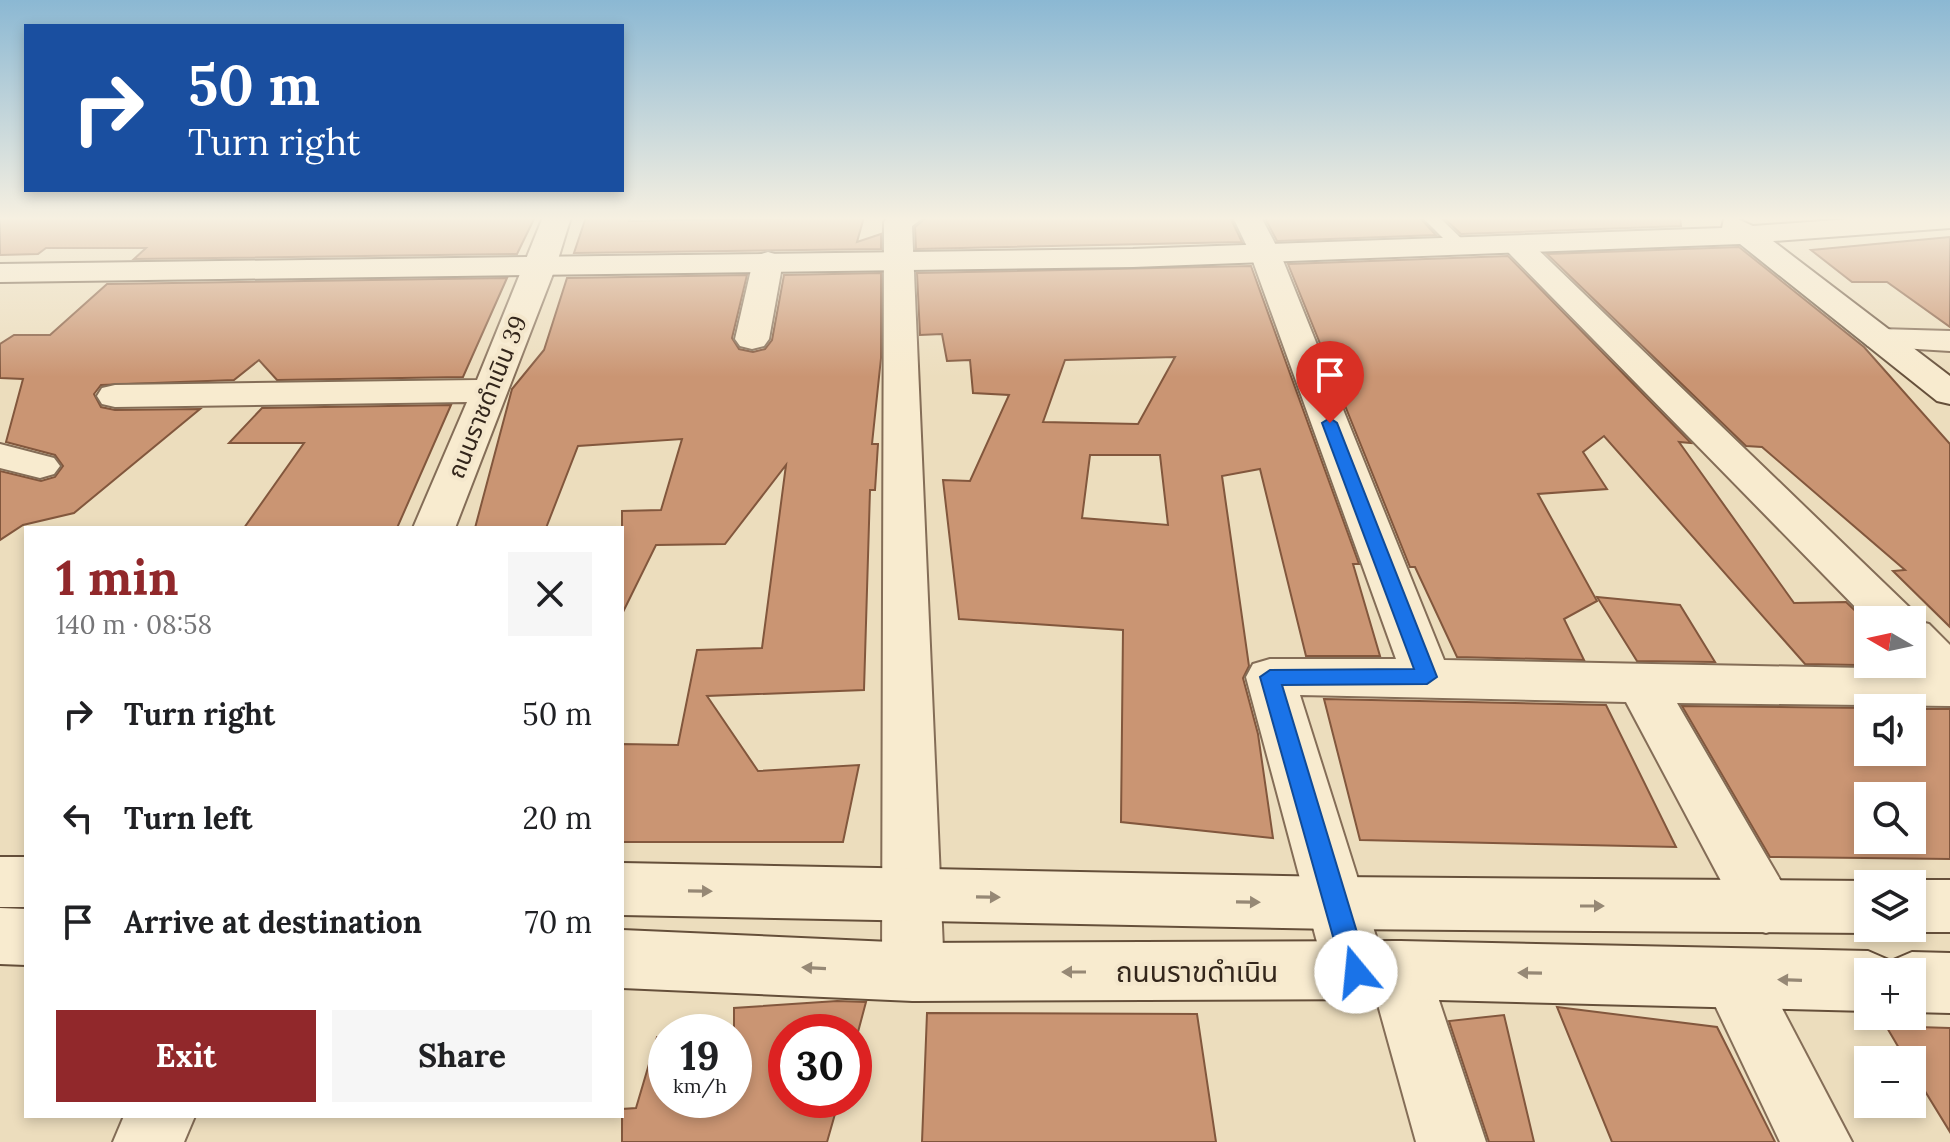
<!DOCTYPE html>
<html lang="en">
<head>
<meta charset="utf-8">
<style>
	body { margin:0; font-family:Lora,"Noto Sans Thai",serif; background:#f6f6f6; color:#202124; height:100vh; display:flex; flex-direction:column; font-size:30px; white-space:nowrap }
	* { box-sizing:border-box; margin:0 }
	p { font-size:26px; color:#757577 }
	.icon { flex:none; width:44px; height:44px; fill:none; stroke:currentColor; stroke-width:2; stroke-linecap:round; stroke-linejoin:round }
	.map { position:relative; flex:1; overflow:hidden }
	.side { position:absolute; left:24px; top:526px; width:600px; height:592px; display:flex; flex-direction:column; background:#fff; border-radius:0px; box-shadow:0 4px 12px #0003 }
	.side>* { flex:none }
	.hud { position:absolute; left:24px; top:24px; width:600px; height:168px; border-radius:0px; box-shadow:0 4px 12px #0003; background:#1a4fa0; color:#fff; overflow:hidden }
	.needle { width:52px; rotate:279deg }
	.tools { position:absolute; left:1854px; top:606px; display:grid; gap:16px }
	.tools a { display:grid; place-items:center; width:72px; height:72px; border-radius:0px; background:#fff; box-shadow:0 4px 12px #0003; font-size:40px }
	.speed { position:absolute; left:648px; top:1014px; display:flex; gap:16px; font-size:40px; font-weight:700; text-align:center }
	.speed>* { display:grid; place-content:center; width:104px; height:104px; border-radius:50%; background:#fff; box-shadow:0 4px 12px #0003; line-height:1 }
	.speed small { font-size:20px; font-weight:400 }
	.speed .limit { border:12px solid #d22; background:#fff; color:#111 }
	.pin { position:absolute; display:grid; place-items:center; width:68px; height:68px; color:#fff; margin:-82px -34px; border-radius:50% 50% 50% 0; rotate:-45deg; box-shadow:0 0 8px #0007 }
	.pin .icon { rotate:45deg }
	.me { position:absolute; width:88px; margin:-44px; rotate:343deg; stroke-linejoin:round; filter:drop-shadow(0 0 6px #0008) }
	.turn { display:flex; align-items:center; gap:28px; height:168px; padding:0 32px; font-size:36px }
	.turn .icon { width:104px; height:104px; stroke-width:2.5 }
	.turn b { display:block; font-size:56px; line-height:68px }
	.round { display:grid; place-items:center; flex:none; width:84px; height:84px; border-radius:0px; background:#f6f6f6 }
	.headline { display:flex; align-items:center; justify-content:space-between; height:136px; padding:0 32px }
	h1 { font-size:48px; font-weight:700; line-height:60px; color:#91282b }
	.cta { display:flex; gap:16px; margin-top:auto; padding:16px 32px }
	.cta a { flex:1; height:92px; border-radius:0px; background:#91282b; color:#fff; font-size:32px; font-weight:700; line-height:92px; text-align:center }
	.cta a+a { background:#f6f6f6; color:#202124 }
	ul { padding:0; list-style:none }
	li { display:flex; align-items:center; gap:24px; height:104px; padding:0 32px }
	li div { flex:1 }
	li b { display:block; font-size:30px }
	li em { font-style:normal }
	.map>svg:first-child { display:block }
	.building { fill:#ca9573; stroke:#82573d; stroke-width:2; fill-rule:evenodd }
	.lines { fill:none; stroke-linecap:round; stroke-linejoin:round }
	.lane-casing { stroke:#846d57; stroke-width:4 }
	.street-casing { stroke:#846d57; stroke-width:4 }
	.secondary-casing { stroke:#654f3a; stroke-width:4 }
	.lane { fill:#f8ebcf; fill-rule:evenodd }
	.street { fill:#f8ebcf; fill-rule:evenodd }
	.secondary { fill:#f8ebcf; fill-rule:evenodd }
	.oneway { fill:#968875 }
	.route { fill:#1a73e8; stroke:#114b97; stroke-width:2 }
	.labels { text-anchor:middle; dominant-baseline:central; stroke-width:8; stroke-linejoin:round; paint-order:stroke }
	.street-label { font-size:24px; fill:#33261b; stroke:#f4e7cc }
	.near-street-label { font-size:28px; fill:#33261b; stroke:#f4e7cc }
</style>
</head>
<body>
<div class="map">
<svg width="1950" height="1142" viewBox="0 0 1950 1142">
	<rect width="100%" height="100%" fill="#ecddbd"/>
	<g class="building">
		<polygon points="0,217 535,217 517,254 134,259 146,248 46,248 38,254 0,255"/>
		<polygon points="586,217 631,217 629,221 864,217 857,242 881,234 881,249 574,253"/>
		<polygon points="927,217 1230,217 1242,242 916,249 915,227"/>
		<polygon points="1275,217 1419,217 1436,235 1277,241 1265,218"/>
		<polygon points="1443,217 1680,217 1681,226 1461,234"/>
		<polygon points="1950,237 1950,327 1887,282 1852,282 1811,250"/>
		<polygon points="1739,247 1864,347 1950,444 1950,627 1893,571 1905,570 1762,447 1746,446 1547,254"/>
		<polygon points="1508,256 1691,443 1679,442 1794,603 1846,602 1868,623 1868,664 1909,666 1805,664 1604,436 1583,452 1607,489 1538,494 1597,601 1564,619 1584,660 1457,657 1415,567 1410,567 1288,264"/>
		<path d="M 1251,266 L 1359,564 L 1353,564 L 1380,656 L 1306,656 L 1260,469 L 1222,476 L 1249,666 L 1243,678 L 1258,734 L 1273,838 L 1121,822 L 1123,630 L 959,619 L 943,480 L 970,481 L 1009,395 L 973,393 L 970,360 L 947,361 L 942,334 L 920,335 L 917,273 ZM 1175,357 L 1138,424 L 1043,422 L 1065,360 ZM 1090,455 L 1160,455 L 1168,525 L 1082,518 Z"/>
		<polygon points="881,273 881,358 872,444 878,444 875,490 870,490 864,690 707,696 758,771 859,765 843,842 622,842 622,744 678,745 697,650 762,648 786,465 725,544 656,545 622,614 622,511 661,510 682,439 578,446 546,528 475,528 512,389 544,350 567,278 747,275 732,338 739,349 753,352 765,349 772,340 784,275"/>
		<polygon points="507,278 463,377 277,380 259,360 234,380 101,385 94,394 101,407 115,410 200,409 74,513 23,525 0,540 0,471 41,481 55,477 63,466 55,455 6,442 23,379 0,378 0,344 14,335 50,335 107,284"/>
		<polygon points="451,405 397,528 244,528 304,443 229,443 262,408"/>
		<polygon points="1597,597 1680,605 1715,662 1637,661"/>
		<polygon points="1324,699 1606,705 1676,847 1360,840"/>
		<path d="M 1682,706 L 1868,708 L 1868,752 L 1912,752 L 1912,709 L 1950,709 L 1950,859 L 1770,857 ZM 1868,796 L 1912,796 L 1912,840 L 1868,840 Z"/>
		<polygon points="837,1001 866,1002 858,1032 786,1032 786,1100 839,1100 827,1142 622,1142 622,1109 636,1108 657,1037 666,1038 666,1100 734,1100 734,1008"/>
		<polygon points="1557,1007 1717,1027 1775,1142 1612,1142"/>
		<polygon points="927,1013 1197,1014 1216,1142 922,1142"/>
		<polygon points="1504,1015 1534,1142 1489,1142 1449,1021"/>
		<polygon points="1886,1026 1950,1028 1950,1132 1912,1070 1912,1060 1906,1060"/>
	</g>
	<g class="lines">
		<defs>
			<polygon id="lane" points="1422,217 1439,217 1467,244 1467,250 1455,250"/>
			<g id="street">
				<polygon points="543,217 571,217 556,266 455,528 413,528 467,402 115,407 102,404 97,396 102,388 115,385 477,380"/>
				<polygon points="888,217 924,217 912,226 944,972 935,993 913,1001 891,993 882,972 884,222"/>
				<polygon points="1233,217 1261,217 1280,253 1444,660 1916,669 1911,664 1912,620 1868,620 1507,251 1503,245 1507,239 1527,239 1911,609 1917,621 1929,624 1950,645 1950,706 1677,703 1796,907 1787,926 1766,933 1745,926 1626,702 1300,695 1380,949 1400,941 1422,949 1486,1142 1416,1142 1375,994 1356,1001 1334,993 1325,972 1246,677 1253,664 1270,659 1396,659 1250,253"/>
				<polygon points="768,252 778,255 783,261 769,339 764,346 752,349 740,346 735,339 753,261 758,255"/>
				<polygon points="1880,329 1950,331 1950,351 1868,346 1863,339 1868,332"/>
				<polygon points="0,444 54,458 60,466 54,474 40,478 0,468"/>
				<polygon points="1733,949 1755,957 1852,1142 1780,1142 1702,978 1711,957"/>
				<polygon points="124,1116 195,1116 184,1142 113,1142"/>
			</g>
			<g id="secondary">
				<polygon points="1733,217 1753,226 1877,217 1950,217 1950,228 1773,241 1950,376 1950,404 1937,401 1740,244 1133,267 0,282 0,264 1133,249 1722,228 1724,219"/>
				<rect x="0" y="857" width="26" height="50"/>
				<polygon points="622,863 1335,877 1868,881 1877,884 1868,884 1868,928 1883,928 1868,933 1335,929 622,915"/>
				<polygon points="1912,880 1950,880 1950,932 1912,932 1900,928 1912,928 1912,884 1900,884"/>
				<polygon points="0,908 26,909 26,965 0,964"/>
				<polygon points="622,930 913,943 1400,941 1868,951 1891,961 1912,952 1950,953 1950,1013 1912,1012 1912,972 1868,972 1868,1011 1400,999 913,1001 622,988"/>
			</g>
		</defs>
		<use href="#lane" class="lane-casing"/>
		<use href="#street" class="street-casing"/>
		<use href="#secondary" class="secondary-casing"/>
		<use href="#lane" class="lane"/>
		<use href="#street" class="street"/>
		<use href="#secondary" class="secondary"/>
	</g>
	<defs><path id="oneway-solid" d="M-6-.8H1V-3.2L6.5 0L1 3.2V.8H-6Z" transform="scale(2)"/></defs>
	<g class="oneway">
		<use href="#oneway-solid" transform="translate(700 891) rotate(1)"/>
		<use href="#oneway-solid" transform="translate(988 897) rotate(1)"/>
		<use href="#oneway-solid" transform="translate(1248 902) rotate(1)"/>
		<use href="#oneway-solid" transform="translate(1592 906)"/>
		<use href="#oneway-solid" transform="translate(814 968) rotate(-177)"/>
		<use href="#oneway-solid" transform="translate(1074 972) rotate(-180)"/>
		<use href="#oneway-solid" transform="translate(1530 973) rotate(-179)"/>
		<use href="#oneway-solid" transform="translate(1790 980) rotate(-178)"/>
	</g>
	<linearGradient id="sky" x2="0" y2="1"><stop stop-color="#8bb8d3"/><stop offset="0.58" stop-color="#f6f0e1"/><stop offset="1" stop-color="#f6f0e1" stop-opacity="0"/></linearGradient>
	<rect width="1950" height="377" fill="url(#sky)"/>
	<polygon class="route" points="1330,418 1337,423 1437,677 1427,684 1282,685 1369,972 1365,981 1356,984 1346,981 1343,972 1260,677 1270,670 1414,669 1322,423"/>
	<g class="labels">
		<g class="street-label">
			<text transform="translate(487 397) rotate(-68)">ถนนราชดำเนิน 39</text>
		</g>
		<g class="near-street-label">
			<text x="1197" y="972">ถนนราขดำเนิน</text>
		</g>
	</g>
</svg>
<div class="tools">
<a><svg class="needle" viewBox="-14 -14 28 28"><path d="M0-13l5 13h-10z" fill="#e53935"/><path d="M0 13l5-13h-10z" fill="#757577"/></svg></a>
<a><svg class="icon" aria-label="sound" viewBox="0 0 24 24"><path d="M4 9h4l5-4v14l-5-4H4zM17 9q2 3 0 6"/></svg></a>
<a><svg class="icon" aria-label="search" viewBox="0 0 24 24"><circle cx="10" cy="10" r="6"/><path d="M15 15l6 6"/></svg></a>
<a><svg class="icon" aria-label="layers" viewBox="0 0 24 24"><path d="M12 4l9 5-9 5-9-5zM3 14l9 5 9-5"/></svg></a>
<a>+</a>
<a>−</a>
</div>
<div class="speed"><div>19<small>km/h</small></div><div class="limit">30</div></div>
<div class="pin" style="left:1330px;top:423px;background:#d93025"><svg class="icon" aria-label="arrive" viewBox="0 0 24 24"><path d="M6 21V4h12l-3 4 3 4H6"/></svg></div>
<svg class="me" style="left:1356px;top:972px" viewBox="-20 -20 40 40"><circle r="19" fill="#fff"/><path d="M0-13L10 11 0 6-10 11z" fill="#1a73e8"/></svg>
<div class="hud">
<div class="turn"><svg class="icon" aria-label="right" viewBox="0 0 24 24"><path d="M7 20v-9h11M14 6l5 5-5 5"/></svg><div><b>50 m</b>Turn right</div></div>
</div>
<section class="side">
<div class="headline"><div><h1>1 min</h1><p>140 m · 08:58</p></div><a class="round"><svg class="icon" aria-label="close" viewBox="0 0 24 24"><path d="M6 6l12 12M18 6L6 18"/></svg></a></div>
<ul>
<li><svg class="icon" aria-label="right" viewBox="0 0 24 24"><path d="M7 20v-9h11M14 6l5 5-5 5"/></svg><div><b>Turn right</b></div><em>50 m</em></li>
<li><svg class="icon" aria-label="left" viewBox="0 0 24 24"><path d="M17 20v-9H6M10 6l-5 5 5 5"/></svg><div><b>Turn left</b></div><em>20 m</em></li>
<li><svg class="icon" aria-label="arrive" viewBox="0 0 24 24"><path d="M6 21V4h12l-3 4 3 4H6"/></svg><div><b>Arrive at destination</b></div><em>70 m</em></li>
</ul>
<div class="cta"><a>Exit</a><a>Share</a></div>
</section>
</div>
</body>
</html>
